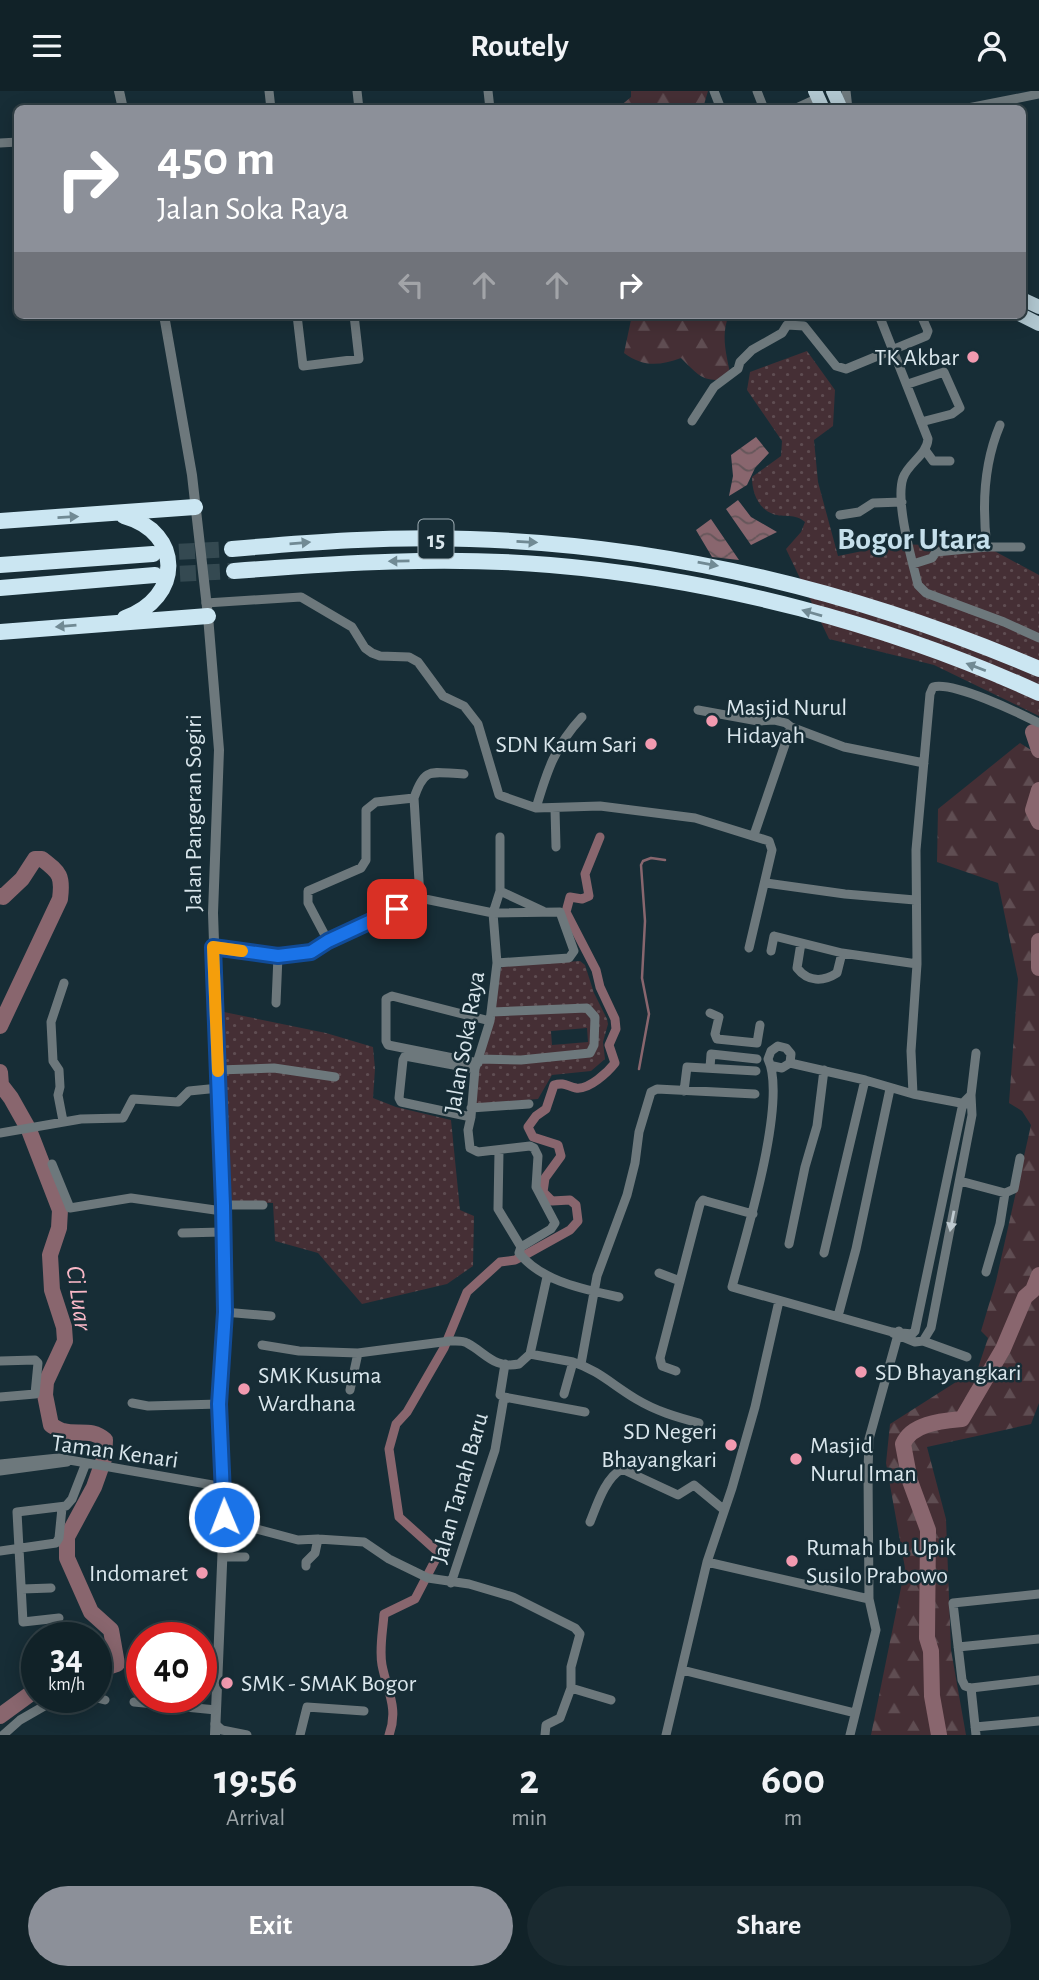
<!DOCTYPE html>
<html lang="en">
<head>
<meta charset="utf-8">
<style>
	body { margin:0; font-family:"Alegreya Sans",sans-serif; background:#1a2a30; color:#f1f3f6; height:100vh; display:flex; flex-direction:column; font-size:26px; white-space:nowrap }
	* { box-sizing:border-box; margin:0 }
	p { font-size:23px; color:#9ca4a8 }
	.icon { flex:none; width:38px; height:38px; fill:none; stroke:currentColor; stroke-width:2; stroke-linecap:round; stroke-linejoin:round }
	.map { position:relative; height:1644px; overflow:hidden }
	.side { display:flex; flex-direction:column; background:#112228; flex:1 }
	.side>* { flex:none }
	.hud { position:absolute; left:14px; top:14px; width:1012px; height:214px; border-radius:10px; box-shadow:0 4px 18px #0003,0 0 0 2px #303f45; background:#8c9099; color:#fff; overflow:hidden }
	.speed { position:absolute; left:21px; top:1531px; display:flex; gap:14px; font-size:35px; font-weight:700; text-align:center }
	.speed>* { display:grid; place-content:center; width:91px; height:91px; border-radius:50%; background:#112228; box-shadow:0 4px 18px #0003,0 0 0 2px #303f45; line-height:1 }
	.speed small { font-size:18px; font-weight:400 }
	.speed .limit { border:10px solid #d22; background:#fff; color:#111 }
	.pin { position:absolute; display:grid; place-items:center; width:60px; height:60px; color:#fff; margin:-30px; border-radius:14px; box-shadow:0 4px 10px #0006 }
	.me { position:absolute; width:77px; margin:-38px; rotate:359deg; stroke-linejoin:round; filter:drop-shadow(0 0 5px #0008) }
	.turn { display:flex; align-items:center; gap:24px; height:147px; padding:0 28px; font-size:32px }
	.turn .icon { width:91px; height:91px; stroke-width:2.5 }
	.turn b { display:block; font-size:49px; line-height:60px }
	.lanes { display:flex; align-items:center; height:66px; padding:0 28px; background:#0003; justify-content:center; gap:35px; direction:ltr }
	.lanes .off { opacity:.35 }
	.eta { display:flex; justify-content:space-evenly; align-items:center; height:119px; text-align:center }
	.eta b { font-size:42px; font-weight:700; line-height:49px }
	.button { display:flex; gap:14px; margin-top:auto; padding:14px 28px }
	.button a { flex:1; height:80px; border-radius:42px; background:#8c9099; color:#fff; font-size:28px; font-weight:700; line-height:80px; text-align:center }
	.button a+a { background:#1a2a30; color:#f1f3f6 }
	header { display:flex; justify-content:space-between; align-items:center; height:91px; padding:0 28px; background:#112228; font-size:32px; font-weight:700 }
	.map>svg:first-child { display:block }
	.grass { fill:url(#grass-dots); fill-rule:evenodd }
	.forest { fill:url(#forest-firs) }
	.water { fill:url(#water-waves) }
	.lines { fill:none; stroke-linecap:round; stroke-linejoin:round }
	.stream { stroke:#89666e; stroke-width:2.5 }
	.canal { stroke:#89666e; stroke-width:9 }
	.river { stroke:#89666e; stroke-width:16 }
	.motorway-tunnel { stroke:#344951; stroke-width:16; stroke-dasharray:16 8; stroke-linecap:butt }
	.minor { stroke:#6d787c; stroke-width:9 }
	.tertiary { stroke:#6d787c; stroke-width:10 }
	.primary { stroke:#b1c7d0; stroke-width:14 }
	.motorway { stroke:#cbe6f2; stroke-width:16 }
	.oneway { fill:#718a94 }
	.oneway2 { fill:#becad0 }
	.route-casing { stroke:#114b97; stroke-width:18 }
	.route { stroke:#1a73e8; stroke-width:12 }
	.slow { stroke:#f59e0b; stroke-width:12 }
	.poi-dot { fill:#f29ab0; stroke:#172d36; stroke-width:2.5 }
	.labels { text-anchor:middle; stroke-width:5; stroke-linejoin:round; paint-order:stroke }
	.shield { fill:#172d36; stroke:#9faeb5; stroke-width:2 }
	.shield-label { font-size:23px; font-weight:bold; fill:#d9e6ec }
	.poi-label { font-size:24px; fill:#d9e6ec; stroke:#172d36; text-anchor:start }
	.street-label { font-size:24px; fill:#d9e6ec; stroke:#172d36 }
	.water-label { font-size:26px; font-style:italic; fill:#f8b7c6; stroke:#172d36 }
	.district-label { font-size:32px; font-weight:bold; fill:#c5dfeb; stroke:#172d36 }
</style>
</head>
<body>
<header><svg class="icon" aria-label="menu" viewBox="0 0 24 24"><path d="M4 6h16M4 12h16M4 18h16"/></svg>Routely<svg class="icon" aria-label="person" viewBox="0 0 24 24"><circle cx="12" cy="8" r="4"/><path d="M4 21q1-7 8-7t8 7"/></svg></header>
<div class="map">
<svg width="1039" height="1644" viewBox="0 0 1039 1644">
	<defs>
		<pattern id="grass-dots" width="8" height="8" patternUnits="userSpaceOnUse" patternTransform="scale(1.75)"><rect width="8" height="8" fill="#452f35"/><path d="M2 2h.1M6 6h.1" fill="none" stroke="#5f4d52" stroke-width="1.8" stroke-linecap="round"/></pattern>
		<pattern id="forest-firs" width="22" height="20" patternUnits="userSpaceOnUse" patternTransform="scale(1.75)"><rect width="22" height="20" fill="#452f35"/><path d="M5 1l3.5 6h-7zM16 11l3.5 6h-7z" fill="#5f4d52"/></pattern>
		<pattern id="water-waves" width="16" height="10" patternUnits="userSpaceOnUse" patternTransform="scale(1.75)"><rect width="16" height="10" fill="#89666e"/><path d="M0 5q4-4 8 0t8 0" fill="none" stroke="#65565a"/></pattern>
	</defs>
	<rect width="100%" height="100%" fill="#172d36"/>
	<path class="grass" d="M807,260L835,299L833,335L814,349L818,391L838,465L897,453L987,456L1039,484V625L934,574L829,548L786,458L801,441L805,431C795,422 784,427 773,423C757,417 752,400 752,386L781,365L782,350L747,299L750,281Z
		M580,870L585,874L594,902L607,928L608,933L603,951L605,968L591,980L552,984L538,1008L475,1013L473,1007L501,877L504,875ZM587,937L588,951L552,954L551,940Z
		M224,921L326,942L373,956L375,978L373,1007L396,1016L451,1029L460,1119L474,1125L473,1175L447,1193L362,1213L318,1162L275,1150L273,1112L221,1111Z"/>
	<path class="forest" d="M631,0H708L703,17H613L619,16L631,6Z
		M632,224H729C720,245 727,265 731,287C704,293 699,285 681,267C659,275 643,276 624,262Z
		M1020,652L1039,664V1312L1031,1333L927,1356L946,1428L951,1559L966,1644H871L905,1477L886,1372L890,1333L978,1277L988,1247L981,1240L996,1190L1031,1034L1022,1020L1009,1012L1018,888L998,792L937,771L938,718Z"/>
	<path class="water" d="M756,346L769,362L755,377L747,394L729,405L733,385L731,364Z
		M738,409L751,426L777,441L751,454L726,418Z
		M711,428L739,469L712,466L696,439Z"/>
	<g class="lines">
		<path class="stream" d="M639,978L649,923L642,887L645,830L641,774L643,770L651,767L665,769"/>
		<path class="canal" d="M389,1644C399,1617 387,1600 382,1574C379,1558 383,1539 384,1523L415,1508L439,1462L399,1426L389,1358L396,1333L407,1321L444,1257L467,1201L500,1171L515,1169L525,1164L570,1139L578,1130L576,1114L570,1109L552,1110L543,1101L545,1087L561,1065L558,1054L533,1046L528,1036L536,1025L546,1018L554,994C564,991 567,995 576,997C589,999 608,981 615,972L609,954L616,938L615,928L600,896L596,879L566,821L570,806L582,808L589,805L585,783L600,746"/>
		<path class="river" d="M1033,641L1039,659
			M1039,699L1033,719L1039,731
			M0,805L3,806L22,788L35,768H42C60,782 63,785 60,808L0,935
			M1039,850V877
			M0,981L1,994L11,1007L29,1039L60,1119L59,1137L50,1164L52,1199L64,1236L65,1250L46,1291L45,1304L51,1334C55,1336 58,1339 63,1340C78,1344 92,1337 105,1349L104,1368L94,1396L67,1446V1467L91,1521L111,1539L117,1573L96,1580
			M0,1625L37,1598
			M939,1644L932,1605L931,1560L927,1547L928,1439L910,1390L903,1353C912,1332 942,1330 962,1328L1003,1258L1025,1206L1033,1199L1039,1184"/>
		<path class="motorway-tunnel" d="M155,462L232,458
			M156,484L234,480"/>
		<path class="minor" d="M269,0L271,18
			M357,0L359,18
			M488,0L490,18
			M714,0L721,18
			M757,0L764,18
			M846,0L848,18
			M111,18L123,16
			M794,18L818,7
			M963,18L1039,3
			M0,52L18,51
			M297,224L303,275L359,268L354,224
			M879,224L928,348C927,364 908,372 903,387C895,411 912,469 918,494L926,502L1004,531L1039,547
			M908,293L944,281L960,317L952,323L921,331
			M692,330L714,296L738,278L740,271L752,259L782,242L787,234L804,235L836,275L846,278L926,245L928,240L921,224
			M925,359L933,370H950
			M840,424L859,421L873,412L902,411
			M987,456C982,416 984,372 1000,334
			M913,473L932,467L936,461L987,456H1021
			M206,512L301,506L352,536L365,557L372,562L380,565L409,566L418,571L443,605L464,615L478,633L499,704L536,717L600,715L695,727L769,750L772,759L749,857
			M698,619L758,630L774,629L786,632L791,636L844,656L924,672
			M536,717C547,680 555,655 582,626
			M555,718L556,756
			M754,744L791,636
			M500,746V800L493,822L497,872L490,930L475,978L471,1026L468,1039L470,1057L478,1061L530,1055L534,1057L538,1065L536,1096L555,1132L551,1138L521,1156L519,1162C542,1191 584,1198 619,1206
			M766,792L845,803L915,809
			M500,800L543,820
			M420,807L414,707C425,674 432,682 464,683
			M328,850L308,812V800L361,777L366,769V719L376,711L414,707
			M801,852L797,877C808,891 823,891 837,882L842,862
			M213,856L278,865L311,861L328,850L420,807L493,822L560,821L574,860L569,867L497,872
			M771,860L774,845L842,862L917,873
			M276,912L278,865
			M710,922L719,926L715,943L717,948L757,952L760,934
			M479,968L521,969L590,962L594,954L595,926L587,917L492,921
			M478,972L388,954L386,950V908L392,905L490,930
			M790,972L791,963L786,957L778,955L771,960L768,968C788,1010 745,1147 732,1196L892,1241L912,1243L915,1240L963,1012L971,1004
			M773,975L782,977L790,972L865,989L913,1003L966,1013
			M710,977L711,963L757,968
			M218,979L274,977L335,986
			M684,1000L687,976L756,980
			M913,1003L911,960L917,873L916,759L930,603L933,596C953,590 1019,622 1039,632
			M471,1017L529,1013
			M471,1026L401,1011L399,1007L403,969L405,965L475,978
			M63,1030L58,1004L60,996L59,979L53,970L51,931L64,892
			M0,1042L81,1028L123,1027L133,1008L178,1011L189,1000L219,997
			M499,1060L498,1118L521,1156
			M52,1073L70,1117L131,1107L222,1120
			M960,1090L1005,1102L1014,1098L1020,1067
			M223,1114H263
			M182,1142L222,1141
			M789,1153L805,1076L817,1035L824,979
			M824,1162L865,989
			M986,1181L1000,1133L1005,1102
			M659,1182L680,1190
			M224,1221L271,1225
			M838,1225L856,1158L890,998
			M893,1242L915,1251L923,1250L931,1237L972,1024L971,1004L976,962
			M923,1250L967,1266
			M262,1254L299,1260L358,1262L450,1250C456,1250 462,1249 467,1252C486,1262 494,1278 519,1273L530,1263L547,1186
			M530,1263L573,1271L564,1303
			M0,1270L35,1269L38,1272L35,1303L0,1306
			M573,1271C598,1279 614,1295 636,1308C656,1320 676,1326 699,1332
			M581,1273L597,1185L627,1104L635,1072L639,1041L651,1001L657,998L755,1003
			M676,1280L662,1275L660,1267L700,1113L703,1109L706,1110L753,1123
			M350,1299L358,1262
			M504,1306L585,1321
			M132,1312L148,1315L219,1313
			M0,1373L58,1367L224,1396
			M0,1380L67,1371
			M224,1426L240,1428L249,1436L298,1449L318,1448L364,1451L389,1468L428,1487L469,1493L513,1506L575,1537L580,1543L571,1576V1597L560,1627L546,1634L545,1644
			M590,1431C597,1414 605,1387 622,1378L678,1404L694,1394L723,1418
			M0,1460L56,1452L59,1447L62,1417
			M223,1466H245
			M707,1471L869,1508
			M306,1475V1471L315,1462L318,1448
			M451,1492L495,1359L504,1306L500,1304L505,1273
			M22,1498L51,1497
			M59,1527L23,1531L17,1421L66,1415L72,1408L86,1372
			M958,1556L1039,1548
			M682,1579L855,1622
			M571,1597L611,1609
			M971,1597L1039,1589
			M93,1606L105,1609
			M134,1611L216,1619
			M215,1633L222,1639L247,1644
			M975,1636L1039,1630
			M3,1644L20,1629L60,1606
			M300,1644L307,1616L364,1620
			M666,1644L707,1471L732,1397L755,1316L779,1210
			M850,1644L876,1539L869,1508L868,1380L869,1348L899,1240
			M976,1644L971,1597L965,1595L962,1589L953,1512L1039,1503"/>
		<path class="tertiary" d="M119,0L123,18
			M164,224L192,384L208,525L219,659L213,822L223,1114L224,1221L219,1313L224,1426L215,1644"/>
		<path class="primary" d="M815,0L823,18
			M833,0L841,18
			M1022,208L1039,216
			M1021,224L1039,233"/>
		<path class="motorway" d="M124,425C184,442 182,507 125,527
			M0,430L195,416
			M232,458C311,451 390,445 470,448C669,454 856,500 1039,578
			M0,474L153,463
			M234,480C339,472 445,465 550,474C716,488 888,533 1039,602
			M0,497L155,484
			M0,541L208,525"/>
	</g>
	<defs><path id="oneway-solid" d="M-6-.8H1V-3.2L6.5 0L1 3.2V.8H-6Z" transform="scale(1.75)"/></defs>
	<g class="oneway">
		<use href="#oneway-solid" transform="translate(68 426) rotate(-3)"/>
		<use href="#oneway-solid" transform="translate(527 451) rotate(3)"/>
		<use href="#oneway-solid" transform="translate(300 452) rotate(-5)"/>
		<use href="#oneway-solid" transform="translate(399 470) rotate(179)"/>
		<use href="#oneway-solid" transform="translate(708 473) rotate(10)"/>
		<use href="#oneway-solid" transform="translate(812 522) rotate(-164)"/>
		<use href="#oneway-solid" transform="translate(66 535) rotate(175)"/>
		<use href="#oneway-solid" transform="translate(976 576) rotate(-159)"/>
	</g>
	<use class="oneway2" href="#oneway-solid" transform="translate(952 1130) rotate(101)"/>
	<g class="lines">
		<defs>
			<path id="route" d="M224,1426L219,1313L225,1221L223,1114L213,856L278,865L311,861L328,850L397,818"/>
		</defs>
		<use href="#route" class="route-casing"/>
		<use href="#route" class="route"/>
		<path class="slow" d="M218,980L213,856L242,860"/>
	</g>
	<g class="poi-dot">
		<circle cx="973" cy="266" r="7"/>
		<circle cx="712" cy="630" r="7"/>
		<circle cx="651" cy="653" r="7"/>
		<circle cx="861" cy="1281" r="7"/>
		<circle cx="244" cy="1298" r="7"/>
		<circle cx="731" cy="1354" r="7"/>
		<circle cx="796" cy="1368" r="7"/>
		<circle cx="792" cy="1470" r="7"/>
		<circle cx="202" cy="1482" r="7"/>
		<circle cx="227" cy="1592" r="7"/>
	</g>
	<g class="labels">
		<rect class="shield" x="418.5" y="428.5" width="35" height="39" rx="5"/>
		<g class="shield-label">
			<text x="436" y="456">15</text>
		</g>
		<g class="poi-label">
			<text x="959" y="274" text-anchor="end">TK Akbar</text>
			<text x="726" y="624">Masjid Nurul<tspan x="726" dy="28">Hidayah</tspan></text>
			<text x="637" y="661" text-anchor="end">SDN Kaum Sari</text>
			<text x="875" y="1289">SD Bhayangkari</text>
			<text x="258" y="1292">SMK Kusuma<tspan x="258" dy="28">Wardhana</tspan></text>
			<text x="717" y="1348" text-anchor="end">SD Negeri<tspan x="717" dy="28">Bhayangkari</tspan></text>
			<text x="810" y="1362">Masjid<tspan x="810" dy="28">Nurul Iman</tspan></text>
			<text x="806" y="1464">Rumah Ibu Upik<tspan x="806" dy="28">Susilo Prabowo</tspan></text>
			<text x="188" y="1490" text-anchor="end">Indomaret</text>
			<text x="241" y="1600">SMK - SMAK Bogor</text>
		</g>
		<g class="street-label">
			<text transform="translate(193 722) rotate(-90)" y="8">Jalan Pangeran Sogiri</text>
			<text transform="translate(464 951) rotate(-80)" y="8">Jalan Soka Raya</text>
			<text transform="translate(115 1360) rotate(8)" y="8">Taman Kenari</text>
			<text transform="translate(459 1397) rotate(-74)" y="8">Jalan Tanah Baru</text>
		</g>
		<g class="water-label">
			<text transform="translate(80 1207) rotate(82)" y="9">Ci Luar</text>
		</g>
		<g class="district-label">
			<text x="914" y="458">Bogor Utara</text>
		</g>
	</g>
</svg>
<div class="speed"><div>34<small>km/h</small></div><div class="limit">40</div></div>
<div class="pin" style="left:397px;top:818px;background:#d93025"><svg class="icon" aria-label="arrive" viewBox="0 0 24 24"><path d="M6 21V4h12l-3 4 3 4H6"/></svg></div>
<svg class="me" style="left:224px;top:1426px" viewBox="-20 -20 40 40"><circle r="17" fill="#1a73e8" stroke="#fff" stroke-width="3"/><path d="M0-11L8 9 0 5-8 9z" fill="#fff"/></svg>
<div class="hud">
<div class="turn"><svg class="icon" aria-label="right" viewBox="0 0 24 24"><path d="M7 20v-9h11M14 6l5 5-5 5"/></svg><div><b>450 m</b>Jalan Soka Raya</div></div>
<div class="lanes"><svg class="icon off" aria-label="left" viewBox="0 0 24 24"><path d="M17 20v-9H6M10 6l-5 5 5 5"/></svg><svg class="icon off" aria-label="ahead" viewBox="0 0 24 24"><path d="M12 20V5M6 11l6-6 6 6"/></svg><svg class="icon off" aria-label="ahead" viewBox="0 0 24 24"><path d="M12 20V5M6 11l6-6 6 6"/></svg><svg class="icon" aria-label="right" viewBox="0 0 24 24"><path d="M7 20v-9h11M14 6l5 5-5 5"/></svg></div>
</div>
</div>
<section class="side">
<div class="eta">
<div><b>19:56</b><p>Arrival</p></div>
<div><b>2</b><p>min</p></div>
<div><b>600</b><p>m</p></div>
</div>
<div class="button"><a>Exit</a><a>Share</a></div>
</section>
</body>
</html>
